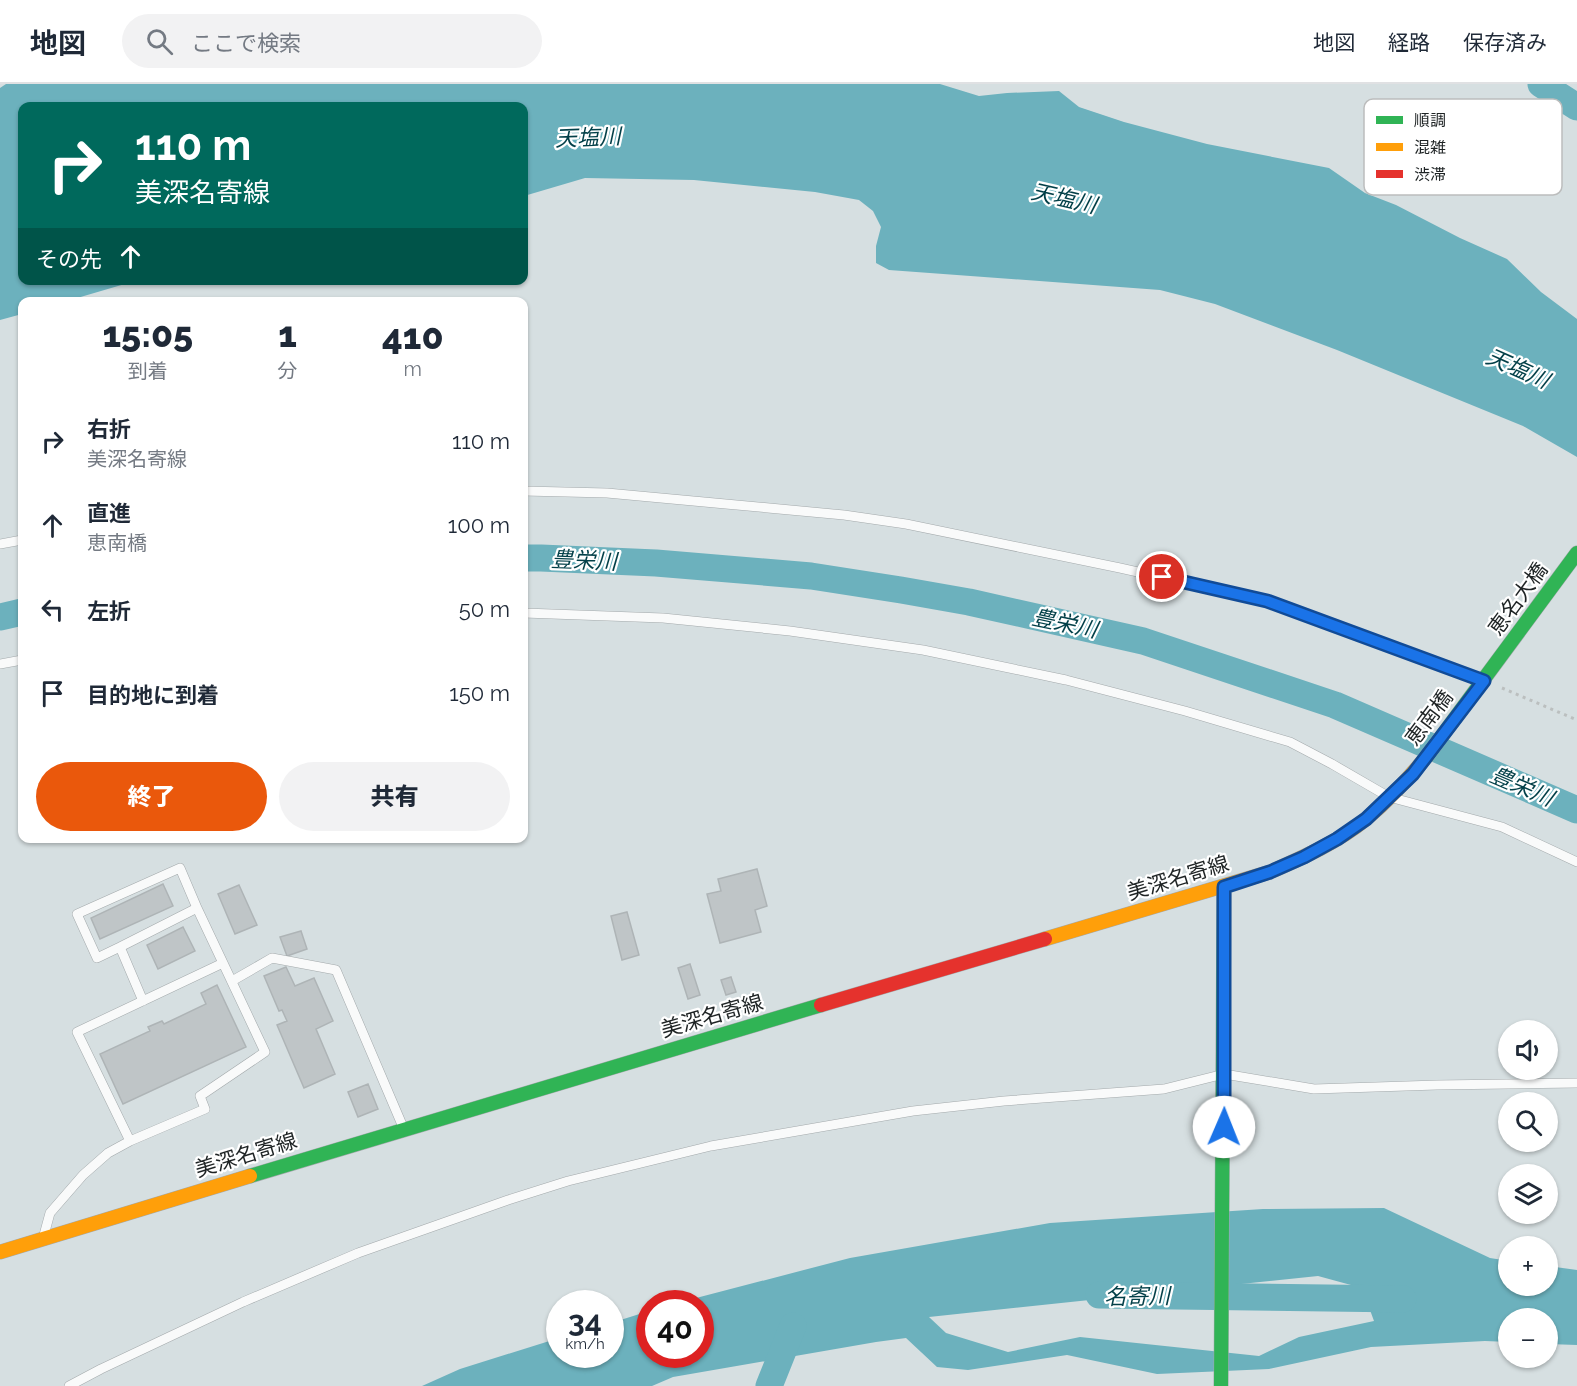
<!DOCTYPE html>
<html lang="ja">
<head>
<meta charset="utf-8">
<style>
	body { margin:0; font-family:Raleway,"Noto Sans JP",sans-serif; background:#f2f2f3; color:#1f2937; height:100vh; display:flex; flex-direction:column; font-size:22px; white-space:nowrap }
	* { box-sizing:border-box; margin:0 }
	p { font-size:20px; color:#747a83 }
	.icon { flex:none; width:33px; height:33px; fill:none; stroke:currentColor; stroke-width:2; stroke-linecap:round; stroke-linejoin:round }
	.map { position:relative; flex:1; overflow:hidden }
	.side { position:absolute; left:18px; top:213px; width:510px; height:546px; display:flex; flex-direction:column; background:#fff; border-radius:12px; box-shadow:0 2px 4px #0004 }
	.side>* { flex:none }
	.hud { position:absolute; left:18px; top:18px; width:510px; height:183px; border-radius:12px; box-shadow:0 2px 4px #0004; background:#00695c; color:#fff; overflow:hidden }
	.controls { position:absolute; left:1498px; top:936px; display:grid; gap:12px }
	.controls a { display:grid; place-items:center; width:60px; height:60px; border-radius:50%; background:#fff; box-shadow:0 2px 4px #0004; font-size:30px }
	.speed { position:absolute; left:546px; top:1206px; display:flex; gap:12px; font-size:30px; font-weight:700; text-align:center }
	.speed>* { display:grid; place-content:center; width:78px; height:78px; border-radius:50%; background:#fff; box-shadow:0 2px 4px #0004; line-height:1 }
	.speed small { font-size:15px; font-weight:400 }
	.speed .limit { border:9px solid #d22; background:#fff; color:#111 }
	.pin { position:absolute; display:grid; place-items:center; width:51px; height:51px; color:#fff; margin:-26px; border:3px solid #fff; border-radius:50%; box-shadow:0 2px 6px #0007 }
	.me { position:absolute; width:66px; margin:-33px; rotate:1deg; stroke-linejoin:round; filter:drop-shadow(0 0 4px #0008) }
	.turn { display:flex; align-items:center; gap:21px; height:126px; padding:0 18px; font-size:27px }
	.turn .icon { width:78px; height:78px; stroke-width:2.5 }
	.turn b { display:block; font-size:42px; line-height:51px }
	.then { display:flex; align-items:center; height:57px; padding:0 18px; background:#0003; gap:12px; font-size:22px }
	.eta { display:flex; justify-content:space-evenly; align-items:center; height:102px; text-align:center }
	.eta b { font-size:36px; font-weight:800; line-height:42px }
	.action { display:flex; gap:12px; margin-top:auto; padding:12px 18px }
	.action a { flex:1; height:69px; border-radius:36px; background:#ea580c; color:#fff; font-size:24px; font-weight:800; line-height:69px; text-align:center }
	.action a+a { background:#f2f2f3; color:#1f2937 }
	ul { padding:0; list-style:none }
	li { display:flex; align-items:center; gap:18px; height:84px; padding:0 18px }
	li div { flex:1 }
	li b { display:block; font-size:22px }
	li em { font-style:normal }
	header { display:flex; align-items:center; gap:36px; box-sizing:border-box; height:84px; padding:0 30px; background:#fff; border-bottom:2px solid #e0e1e3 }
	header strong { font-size:28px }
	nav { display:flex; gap:33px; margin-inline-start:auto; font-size:21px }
	.search { width:420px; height:54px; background:#f2f2f3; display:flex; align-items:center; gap:15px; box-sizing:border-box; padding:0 21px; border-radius:33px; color:#747a83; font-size:22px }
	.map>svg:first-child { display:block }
	.water { fill:#6cb1bd; fill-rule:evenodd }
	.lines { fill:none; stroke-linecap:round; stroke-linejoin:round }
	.river { stroke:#6cb1bd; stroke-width:27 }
	.building { fill:#bfc5c7; stroke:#aeb4b6; stroke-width:1.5 }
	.lane-casing { stroke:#a3a9ab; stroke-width:10 }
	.fast-casing { stroke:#a3a9ab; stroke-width:15 }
	.slow-casing { stroke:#a3a9ab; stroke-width:15 }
	.jam-casing { stroke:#a3a9ab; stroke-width:15 }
	.path { stroke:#bbbfbf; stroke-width:3; stroke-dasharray:3 4.5; stroke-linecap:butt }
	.lane { stroke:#f9fafa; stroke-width:9 }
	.fast { stroke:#30b455; stroke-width:14 }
	.slow { stroke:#ff9f0a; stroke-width:14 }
	.jam { stroke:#e5322d; stroke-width:14 }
	.route-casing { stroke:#114b97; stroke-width:15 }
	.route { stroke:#1a73e8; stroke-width:10 }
	.labels { text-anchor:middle; stroke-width:4.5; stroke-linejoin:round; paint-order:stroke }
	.street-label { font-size:21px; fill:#1e2324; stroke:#fff }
	.water-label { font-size:22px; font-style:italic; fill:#023f48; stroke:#fff }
	.key { fill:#fff; stroke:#bcbdbd; stroke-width:1.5 }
	.key-label { font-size:16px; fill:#1e2324 }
</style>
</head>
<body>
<header>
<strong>地図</strong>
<div class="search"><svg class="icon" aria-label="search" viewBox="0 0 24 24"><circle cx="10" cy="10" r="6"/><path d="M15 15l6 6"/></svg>ここで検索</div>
<nav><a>地図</a><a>経路</a><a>保存済み</a></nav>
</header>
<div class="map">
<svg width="1577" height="1302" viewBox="0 0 1577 1302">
	<rect width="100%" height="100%" fill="#d6dfe1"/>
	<path class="water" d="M6,0H940L979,12L1007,9L1059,7L1079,23L1124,38L1207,60L1329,84L1365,109L1396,121L1460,154L1507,175L1541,208L1577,235V373L1523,342L1337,266L1215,220L1160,206L889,186L876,179V162L881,143L873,127L859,116L815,108L694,96L585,94L524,112V22H22V196L135,197L67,217L22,218V230L0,236V4Z
		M1384,1124L1490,1174L1509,1177V1202H1548V1182L1577,1186V1261L1548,1260V1234H1509V1258L1485,1257L1371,1263L1269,1285L1157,1290L1067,1271L968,1286L937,1283L906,1254L876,1258L673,1293L652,1302H422L460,1285L559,1254L560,1270H610L611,1239L649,1227L650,1270H700V1220L677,1219L850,1174L1050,1139L1263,1125ZM1318,1192L1362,1204L1374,1237L1299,1253L1259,1272L1080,1253L1008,1268L946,1249L929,1233Z"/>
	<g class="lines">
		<path class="river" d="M1541,0L1577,23
			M524,474H541L656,479L811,492L901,506L969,518L1143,557L1335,621L1577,726
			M0,533L22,528
			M1099,1211L1403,1215
			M769,1302L793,1242"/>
	</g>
	<path class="building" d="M757,785L767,822L755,826L761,848L720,859L707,810L721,807L718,795Z
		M163,800L173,822L100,855L91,834Z
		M239,801L257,841L235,850L218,810Z
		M627,828L639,871L622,876L611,832Z
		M183,843L195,867L158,885L147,861Z
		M301,847L307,865L287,872L280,853Z
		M690,880L700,911L688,915L678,884Z
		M286,883L295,902L314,894L333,937L316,945L335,990L304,1004L277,941L287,937L282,926L279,927L264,892Z
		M731,893L736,908L726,911L721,896Z
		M217,901L246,963L123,1020L100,970L150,947L148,943L162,937L164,940L206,920L201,909Z
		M368,1000L378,1025L358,1033L348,1008Z"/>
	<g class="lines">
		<defs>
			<path id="lane" d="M524,407L607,409L844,431L906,440L1120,484L1267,517L1481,595
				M0,460L22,456
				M524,529L663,534L790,547L923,566L1066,596L1185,627L1290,658L1332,680L1389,713L1502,743L1577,778
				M0,580L22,576
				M120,863L97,874L77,830L180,784L197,824
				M232,897L272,874L336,886L403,1043
				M143,917L120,863L197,824L223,879
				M44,1151L50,1129L83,1091L108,1069L130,1057L205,1025L200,1012L265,968L223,879L77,948L130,1057
				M69,1302L101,1285L243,1218L358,1169L508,1116L568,1097L711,1062L913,1027L1004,1017L1164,1005L1224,990L1314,1005L1437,1001L1577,999"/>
			<path id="fast" d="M1427,672L1577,469
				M250,1092L821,921
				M1221,1302L1224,803"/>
			<path id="slow" d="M1045,855L1270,788C1304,773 1338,758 1366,735C1389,716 1409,694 1427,672
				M0,1168L250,1092"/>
			<path id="jam" d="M821,921L1045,855"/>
		</defs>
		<use href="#lane" class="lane-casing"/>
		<use href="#fast" class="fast-casing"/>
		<use href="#slow" class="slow-casing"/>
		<use href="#jam" class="jam-casing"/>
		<path class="path" d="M1502,604L1577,636"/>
		<use href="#lane" class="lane"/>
		<use href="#fast" class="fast"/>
		<use href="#slow" class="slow"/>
		<use href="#jam" class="jam"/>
	</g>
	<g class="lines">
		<defs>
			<path id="route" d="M1162,493L1267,517L1484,597L1413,690L1366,735L1337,755L1304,773L1270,788L1224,803V1043"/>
		</defs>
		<use href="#route" class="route-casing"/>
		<use href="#route" class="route"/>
	</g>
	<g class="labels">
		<g class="street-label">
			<text transform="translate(1518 515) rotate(-54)" y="7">恵名大橋</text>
			<text transform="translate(1429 634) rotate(-53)" y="7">恵南橋</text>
			<text transform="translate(1178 794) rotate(-17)" y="7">美深名寄線</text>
			<text transform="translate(712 932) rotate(-16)" y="7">美深名寄線</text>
			<text transform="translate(246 1071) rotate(-17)" y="7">美深名寄線</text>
		</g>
		<g class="water-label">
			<text transform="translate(588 53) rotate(-2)" y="8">天塩川</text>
			<text transform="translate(1064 114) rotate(13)" y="8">天塩川</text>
			<text transform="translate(1518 284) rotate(24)" y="8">天塩川</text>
			<text transform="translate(584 476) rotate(2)" y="8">豊栄川</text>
			<text transform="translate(1065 539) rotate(12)" y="8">豊栄川</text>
			<text transform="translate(1522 702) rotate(23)" y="8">豊栄川</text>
			<text transform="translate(1137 1212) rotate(-1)" y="8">名寄川</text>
		</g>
	</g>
	<rect x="1364" y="15" width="198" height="96" rx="9" class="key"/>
	<rect x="1376" y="32" width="27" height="8" fill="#30b455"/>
	<rect x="1376" y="59" width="27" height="8" fill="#ff9f0a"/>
	<rect x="1376" y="86" width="27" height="8" fill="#e5322d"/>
	<g class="key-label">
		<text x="1414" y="42">順調</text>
		<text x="1414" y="69">混雑</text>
		<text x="1414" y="96">渋滞</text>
	</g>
</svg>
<div class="controls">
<a><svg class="icon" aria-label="sound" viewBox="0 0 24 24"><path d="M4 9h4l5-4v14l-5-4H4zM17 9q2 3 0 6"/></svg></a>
<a><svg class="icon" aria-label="search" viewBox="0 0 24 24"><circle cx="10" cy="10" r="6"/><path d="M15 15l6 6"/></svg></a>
<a><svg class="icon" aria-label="layers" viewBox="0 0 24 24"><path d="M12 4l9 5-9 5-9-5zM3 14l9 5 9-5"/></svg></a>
<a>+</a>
<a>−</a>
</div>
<div class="speed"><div>34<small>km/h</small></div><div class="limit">40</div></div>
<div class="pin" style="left:1162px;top:493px;background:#d93025"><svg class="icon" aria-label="arrive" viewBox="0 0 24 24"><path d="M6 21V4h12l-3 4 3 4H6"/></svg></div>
<svg class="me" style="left:1224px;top:1043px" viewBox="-20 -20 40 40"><circle r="19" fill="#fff"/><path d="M0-13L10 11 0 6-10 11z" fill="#1a73e8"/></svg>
<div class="hud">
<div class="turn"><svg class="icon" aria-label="right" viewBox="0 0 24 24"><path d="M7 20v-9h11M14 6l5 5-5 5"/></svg><div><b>110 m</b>美深名寄線</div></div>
<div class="then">その先<svg class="icon" aria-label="ahead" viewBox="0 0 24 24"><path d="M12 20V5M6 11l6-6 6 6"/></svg></div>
</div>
<section class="side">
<div class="eta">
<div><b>15:05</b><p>到着</p></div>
<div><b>1</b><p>分</p></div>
<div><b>410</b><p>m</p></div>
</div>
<ul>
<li><svg class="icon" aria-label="right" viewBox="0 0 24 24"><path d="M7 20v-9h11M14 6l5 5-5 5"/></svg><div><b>右折</b><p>美深名寄線</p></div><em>110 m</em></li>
<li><svg class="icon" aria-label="ahead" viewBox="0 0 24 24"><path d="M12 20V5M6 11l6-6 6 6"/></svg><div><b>直進</b><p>恵南橋</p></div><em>100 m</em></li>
<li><svg class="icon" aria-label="left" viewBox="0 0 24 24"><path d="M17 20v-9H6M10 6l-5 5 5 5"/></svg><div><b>左折</b></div><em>50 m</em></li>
<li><svg class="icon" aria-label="arrive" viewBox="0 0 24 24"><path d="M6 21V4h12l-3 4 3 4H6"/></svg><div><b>目的地に到着</b></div><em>150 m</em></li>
</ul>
<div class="action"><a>終了</a><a>共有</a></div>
</section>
</div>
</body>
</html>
